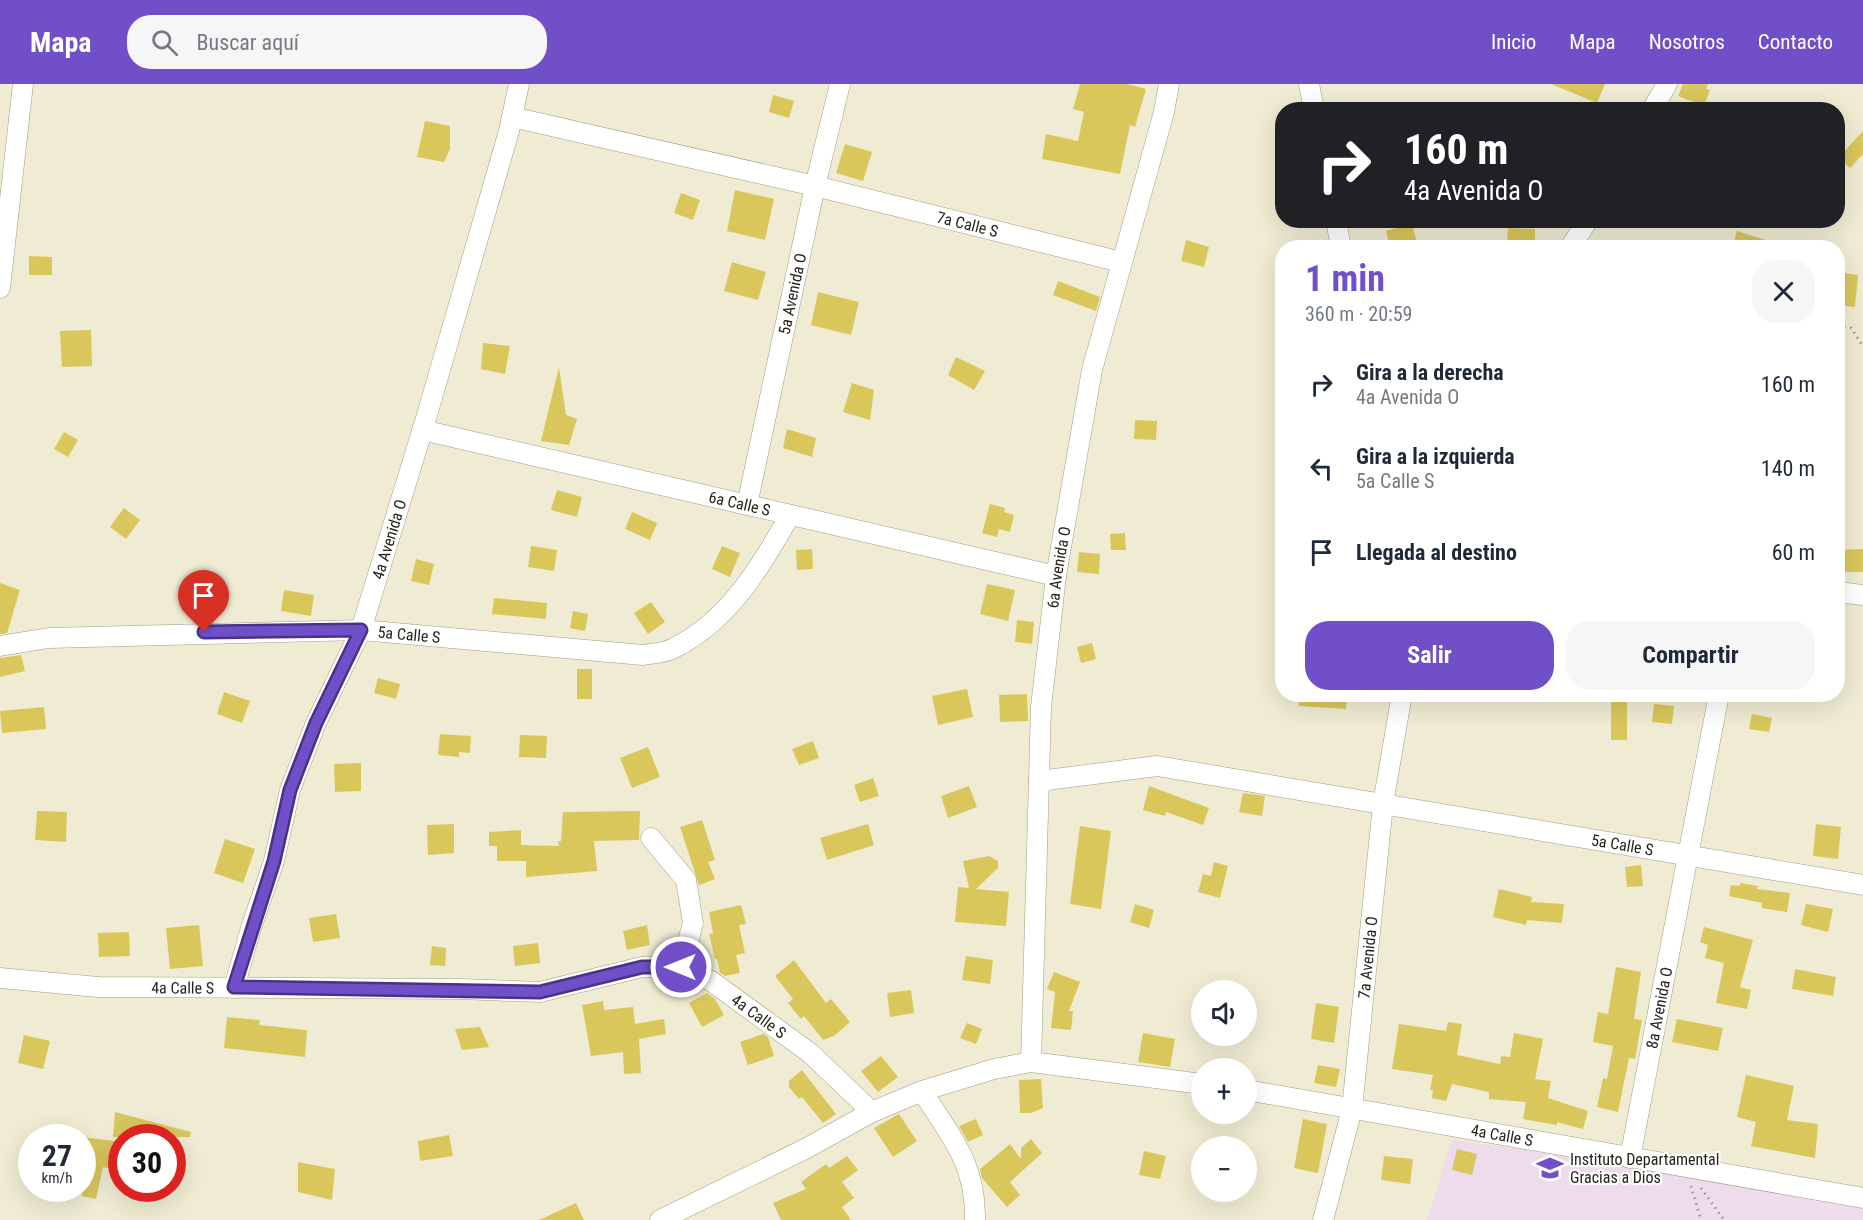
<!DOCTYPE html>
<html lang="es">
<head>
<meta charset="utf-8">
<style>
	body { margin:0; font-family:"Roboto Condensed",sans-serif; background:#f6f6f7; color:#1f2937; height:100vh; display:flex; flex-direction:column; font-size:22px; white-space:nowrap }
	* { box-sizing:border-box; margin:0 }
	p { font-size:20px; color:#747a83 }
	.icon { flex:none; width:33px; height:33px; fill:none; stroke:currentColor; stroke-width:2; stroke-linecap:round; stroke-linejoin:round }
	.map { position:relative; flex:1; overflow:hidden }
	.sheet { position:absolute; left:1275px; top:156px; width:570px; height:462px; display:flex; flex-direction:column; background:#fff; border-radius:24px; box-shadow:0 6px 24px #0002 }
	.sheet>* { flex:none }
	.guide { position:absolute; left:1275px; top:18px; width:570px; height:126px; border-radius:24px; box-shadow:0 6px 24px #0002; background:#202124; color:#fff; overflow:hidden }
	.controls { position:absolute; left:1191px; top:896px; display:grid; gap:12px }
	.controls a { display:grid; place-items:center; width:66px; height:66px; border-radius:50%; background:#fff; box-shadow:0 6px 24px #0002; font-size:30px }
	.speed { position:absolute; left:18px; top:1040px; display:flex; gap:12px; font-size:30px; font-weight:700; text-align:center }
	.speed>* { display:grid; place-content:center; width:78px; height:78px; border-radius:50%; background:#fff; box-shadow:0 6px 24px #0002; line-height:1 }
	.speed small { font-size:15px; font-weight:400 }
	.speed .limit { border:9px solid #d22; background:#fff; color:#111 }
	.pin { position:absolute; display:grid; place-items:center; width:51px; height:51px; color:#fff; margin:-62px -26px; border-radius:50% 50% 50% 0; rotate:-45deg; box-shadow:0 0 6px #0007 }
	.pin .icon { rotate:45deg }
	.me { position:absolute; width:66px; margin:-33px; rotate:270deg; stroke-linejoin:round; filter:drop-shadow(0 0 4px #0008) }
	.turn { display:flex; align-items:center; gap:21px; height:126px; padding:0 30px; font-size:27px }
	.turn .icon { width:78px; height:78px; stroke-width:2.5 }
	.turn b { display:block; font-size:42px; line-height:51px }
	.round { display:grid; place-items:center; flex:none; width:63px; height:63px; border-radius:24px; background:#f6f6f7 }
	.summary { display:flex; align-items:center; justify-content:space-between; height:102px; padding:0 30px }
	h1 { font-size:36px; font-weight:700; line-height:45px; color:#704fc9 }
	.cta { display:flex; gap:12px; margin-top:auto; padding:12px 30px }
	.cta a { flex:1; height:69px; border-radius:24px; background:#704fc9; color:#fff; font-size:24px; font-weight:700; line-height:69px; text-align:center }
	.cta a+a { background:#f6f6f7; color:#1f2937 }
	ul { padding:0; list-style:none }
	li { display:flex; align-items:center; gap:18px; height:84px; padding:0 30px }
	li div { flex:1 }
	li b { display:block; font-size:22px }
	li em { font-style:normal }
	header { display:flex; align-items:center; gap:36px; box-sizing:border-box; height:84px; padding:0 30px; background:#704fc9; color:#fff }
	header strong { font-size:28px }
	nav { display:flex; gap:33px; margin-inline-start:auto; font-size:21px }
	.search { width:420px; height:54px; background:#f6f6f7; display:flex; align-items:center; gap:15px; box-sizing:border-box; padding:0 21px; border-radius:24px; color:#747a83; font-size:22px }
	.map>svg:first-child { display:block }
	.education { fill:#eedbeb }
	.building { fill:#d9c75c }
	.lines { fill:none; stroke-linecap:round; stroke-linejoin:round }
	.minor-casing { stroke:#a09c84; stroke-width:21 }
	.path { stroke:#9e9b89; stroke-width:3; stroke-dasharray:1.5 4.5; stroke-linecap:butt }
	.minor { stroke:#fff; stroke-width:20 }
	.route-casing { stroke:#493383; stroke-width:15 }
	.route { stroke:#704fc9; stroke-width:10 }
	.labels { text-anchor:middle; stroke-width:4.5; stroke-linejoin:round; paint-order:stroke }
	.street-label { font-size:16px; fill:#25231a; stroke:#fff }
	.poi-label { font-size:16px; fill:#25231a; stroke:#fff; text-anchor:start }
</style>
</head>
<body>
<header>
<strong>Mapa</strong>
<div class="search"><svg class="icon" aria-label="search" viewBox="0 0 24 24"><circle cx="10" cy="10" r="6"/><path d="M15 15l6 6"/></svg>Buscar aquí</div>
<nav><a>Inicio</a><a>Mapa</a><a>Nosotros</a><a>Contacto</a></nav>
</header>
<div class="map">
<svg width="1863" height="1136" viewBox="0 0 1863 1136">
	<rect width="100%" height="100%" fill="#f0ecd3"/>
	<path class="education" d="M1452,1056L1863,1112V1136H1427Z"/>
	<path class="building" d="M1080,0H1127L1146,5L1135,43L1130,41L1120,90L1042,75L1046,50L1078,57L1084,28L1073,25Z
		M1551,0H1605L1597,19Z
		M1683,0H1708L1706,5L1710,6L1704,22L1678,12Z
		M773,11L794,17L789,34L769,28Z
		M425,37L450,42V65L444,78L417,73Z
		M1863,47V70L1850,84L1839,73Z
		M845,60L872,68L863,97L836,89Z
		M735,106L774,115L765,156L727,147Z
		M681,109L700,116L693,136L674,129Z
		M1412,140L1417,159L1390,164L1386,147Z
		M1508,144L1535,145V164L1507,163Z
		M1737,147L1778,160L1777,164H1732Z
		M1186,156L1209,163L1204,183L1181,177Z
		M29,172L52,173V191H29Z
		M732,178L766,188L758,216L724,207Z
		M1838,188L1858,191L1855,223L1838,221Z
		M1058,197L1100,213L1096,227L1053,211Z
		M818,208L859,218L851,251L811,241Z
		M91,246L92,282L62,283L60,247Z
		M483,259L510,262L505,290L481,285Z
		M956,273L985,287L974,306L948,291Z
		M559,283L566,331L577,335L569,361L541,357Z
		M852,299L874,306L870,336L843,328Z
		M1135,336L1157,337L1156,356L1134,355Z
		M787,345L816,354L812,373L783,364Z
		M64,348L78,356L68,373L54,365Z
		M557,406L582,413L577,433L551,426Z
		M990,420L1005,424L1004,428L1014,431L1010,448L999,445L997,453L982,449Z
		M124,424L140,436L126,455L110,443Z
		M632,428L657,439L650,456L625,445Z
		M1125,449L1126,466H1111L1110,450Z
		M531,462L557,466L554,487L528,483Z
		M722,462L740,469L730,493L712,485Z
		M812,465L813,485L797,486L796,466Z
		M1863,465V488H1838V466Z
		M1079,468L1100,470L1099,490L1077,488Z
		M416,475L434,480L429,501L411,497Z
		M0,499L20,506L7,549L0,550Z
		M987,500L1015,506L1008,537L980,530Z
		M284,506L314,511L311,532L281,527Z
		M494,514L547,519L546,535L492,530Z
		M651,518L665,538L648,550L634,529Z
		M573,527L588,530L585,547L570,544Z
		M1017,536L1034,538L1032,560L1015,558Z
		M1092,559L1096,575L1081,579L1077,563Z
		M21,571L25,587L0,593V574Z
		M577,585H592V615H577Z
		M378,594L400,600L396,615L374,609Z
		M967,605L973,633L938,641L932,612Z
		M224,608L250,617L242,639L217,630Z
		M1027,610L1028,637L1000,638L999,611Z
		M1300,610H1347L1346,625L1299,622Z
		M1611,610H1627V656H1611Z
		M1654,620L1674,622L1672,640L1652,638Z
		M44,623L46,645L2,649L0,627Z
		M1752,630L1772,634L1769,648L1749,645Z
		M440,650L471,652L470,669L459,668V673L438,671Z
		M520,651L547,652L546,674L519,673Z
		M813,657L819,674L799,681L792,665Z
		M648,663L660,693L632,704L620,674Z
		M361,679V707L335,708L334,680Z
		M873,694L879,712L860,718L854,701Z
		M969,702L977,723L948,734L941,712Z
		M1149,702L1209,724L1203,741L1166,728L1165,732L1143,726Z
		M1243,709L1265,712L1262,732L1239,728Z
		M37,727L67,728L66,758L35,756Z
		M640,727L639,756L594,757L597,787L526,793V777H497V762H489V748L521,746V761L559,762L558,757H561L563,728Z
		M702,736L715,776L708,778L715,795L699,801L680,743Z
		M454,740V769L428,771L427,741Z
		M868,740L874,761L827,776L820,754Z
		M1816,740L1841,743L1838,775L1813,772Z
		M1080,742L1111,747L1101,825L1070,820Z
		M225,755L255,765L243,799L214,789Z
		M989,772L998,777V784L976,805L1009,808L1006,842L955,838L958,803L969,804L963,777Z
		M1214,778L1228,782L1220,814L1198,808L1203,790L1211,792Z
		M1641,781L1643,802L1627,803L1625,783Z
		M1740,799L1758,802L1757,805L1790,809L1787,828L1762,824V819L1729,812L1731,801L1740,802Z
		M1499,805L1532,813L1531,818L1564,820L1562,839L1527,836L1526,841L1493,833Z
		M1135,820L1154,826L1149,844L1130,838Z
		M1806,820L1833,825L1828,848L1801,841Z
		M741,821L746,840L739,841L745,869L736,871L740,889L725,892L720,889L717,875H715L709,850L713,849L709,828Z
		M336,830L340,854L313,858L309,834Z
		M199,841L203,882L170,885L166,844Z
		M647,841L650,861L627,866L623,847Z
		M1704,843L1753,856L1740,903L1751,906L1747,925L1716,919L1724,879L1705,874L1708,861L1700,858Z
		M129,848L130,872L99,873L98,849Z
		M538,859L540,879L515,882L513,862Z
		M432,862L446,864L445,882L430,881Z
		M966,872L993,876L990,900L962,896Z
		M794,876L826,919L831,915L850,938L834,952L823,956L804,932L801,935L788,919L793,915L775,892Z
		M1616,883L1641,888L1634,935L1642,936L1635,975L1629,974L1618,1028L1597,1023L1603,994L1607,995L1613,962L1593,958L1598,928L1608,930Z
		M1795,885L1836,893L1833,912L1792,905Z
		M1054,888L1080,898L1069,927H1073L1071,946L1051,944L1055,908L1047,905Z
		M911,906L914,929L890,933L887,909Z
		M707,909L715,915L724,931L702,943L689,919Z
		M603,917L604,926L633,923L635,940L664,935L666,950L639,955L641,989L624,990L623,968L591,972L582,921Z
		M1316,919L1339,923L1334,959L1311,955Z
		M227,933L260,936L259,941L307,946L305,973L224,964Z
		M1677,935L1723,944L1718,967L1672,958Z
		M1448,938L1462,940L1457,971L1500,980L1501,972L1510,973L1514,949L1543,955L1535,995L1551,997L1548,1014L1588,1027L1583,1045L1557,1038V1041L1523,1035L1526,1018L1489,1015V1008L1452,1000L1446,1017L1432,1014L1433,1006H1430L1433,991L1392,985L1399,940L1446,947Z
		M967,939L982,945L976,960L960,954Z
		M480,943L489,963L462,966L455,945Z
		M1143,949L1175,955L1170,983L1138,978Z
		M763,950L768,953L774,972L748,981L740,958Z
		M24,951L50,957L43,985L18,979Z
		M881,972L898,993L878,1008L861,987Z
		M1318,981L1340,985L1336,1003L1314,999Z
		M802,986L836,1030L823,1039L802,1013L799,1015L789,1003V997Z
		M1746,991L1794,1002L1787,1036L1818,1040L1815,1074L1751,1062L1756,1038L1737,1033Z
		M1041,995L1043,1024L1031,1029H1020L1019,996Z
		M115,1028L191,1048L190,1053H113Z
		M899,1030L917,1057L893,1073L874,1044Z
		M976,1035L983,1051L968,1058L959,1042Z
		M1303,1035L1327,1040L1318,1089L1294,1084Z
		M449,1051L453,1072L420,1077L418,1057Z
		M82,1053L122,1058V1087L103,1083L96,1115L82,1112Z
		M1031,1055L1042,1069L1010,1098L1020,1111L1007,1123L982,1094L980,1085L1010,1060L1021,1075V1064Z
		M1457,1065L1477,1070L1472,1091L1452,1086Z
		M1144,1067L1166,1072L1160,1095L1139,1091Z
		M847,1072L858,1086L842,1098L854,1114L842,1123L851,1136H781L773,1119L806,1105L801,1098L826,1080L829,1084Z
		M1384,1072L1413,1075L1410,1100L1381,1096Z
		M298,1078L335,1085L332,1116L298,1108Z
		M576,1119L584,1136H539Z"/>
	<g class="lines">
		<defs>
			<g id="minor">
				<path d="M1309,0L1314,26"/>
				<path d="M1652,26L1667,0"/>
				<path id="s1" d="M512,33L815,102L1121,178"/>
				<path d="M1336,136L1341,164"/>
				<path d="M1570,164L1588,136"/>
				<path d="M0,204L23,0"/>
				<path id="s2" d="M422,346L1056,492"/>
				<path id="s3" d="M747,421L815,102L840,0"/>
				<path d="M1838,508L1863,511"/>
				<path id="s4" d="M0,562L49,554L361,546L643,571C653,569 666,569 674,564C730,536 760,483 790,431"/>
				<path id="s5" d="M1039,697L1157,682L1863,801"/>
				<path d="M651,754L686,796L693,839L681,883"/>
				<path id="s6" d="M0,894L98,903L460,905L540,908L642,883H681L711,897L810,969L872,1028"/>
				<path id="s7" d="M234,904L251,844L274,777L290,706L316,639L361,546L427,331L509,47L519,0"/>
				<path id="s8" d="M1031,978L1041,623L1056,492L1092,286L1164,28L1169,0"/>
				<path id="s9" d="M1246,1006L1863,1114"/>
				<path d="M922,1007C951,1053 976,1079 975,1136"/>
				<path id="s10" d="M1630,1074L1719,610"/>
				<path d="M660,1136L805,1065L872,1028L922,1007L994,985L1031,978L1202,1000"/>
				<path id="s11" d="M1323,1136L1352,1025L1383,720L1402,610"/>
			</g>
		</defs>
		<use href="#minor" class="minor-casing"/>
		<path class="path" d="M1838,243L1851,244L1863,262
			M1691,1102L1701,1136
			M1701,1104L1724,1136"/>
		<use href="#minor" class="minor"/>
	</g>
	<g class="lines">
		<defs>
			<path id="route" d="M204,548L361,546L316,639L290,706L274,777L234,903L540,908L642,883H681"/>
		</defs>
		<use href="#route" class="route-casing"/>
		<use href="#route" class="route"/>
	</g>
	<defs>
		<symbol id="school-bare" viewBox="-9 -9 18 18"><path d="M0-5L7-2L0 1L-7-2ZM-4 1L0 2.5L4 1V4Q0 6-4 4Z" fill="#704fc9" stroke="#fff" stroke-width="2.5" paint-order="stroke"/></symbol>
	</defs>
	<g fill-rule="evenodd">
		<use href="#school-bare" x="1531" y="1065" width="38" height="38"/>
	</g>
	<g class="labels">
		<g class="street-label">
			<text dy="6" stroke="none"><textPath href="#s1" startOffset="468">7a Calle S</textPath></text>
			<text dy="6" stroke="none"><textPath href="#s3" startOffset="216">5a Avenida O</textPath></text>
			<text dy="6" stroke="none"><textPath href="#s2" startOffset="326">6a Calle S</textPath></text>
			<text dy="6" stroke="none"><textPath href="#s7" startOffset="476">4a Avenida O</textPath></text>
			<text dy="6" stroke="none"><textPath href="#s8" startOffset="496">6a Avenida O</textPath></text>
			<text dy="6" stroke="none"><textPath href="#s4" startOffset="410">5a Calle S</textPath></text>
			<text dy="6" stroke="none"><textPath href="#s5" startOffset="591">5a Calle S</textPath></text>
			<text dy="6" stroke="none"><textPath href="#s11" startOffset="267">7a Avenida O</textPath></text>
			<text dy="6" stroke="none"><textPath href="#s6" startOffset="183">4a Calle S</textPath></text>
			<text dy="6" stroke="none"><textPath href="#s10" startOffset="153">8a Avenida O</textPath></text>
			<text dy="6" stroke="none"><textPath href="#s6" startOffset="777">4a Calle S</textPath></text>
			<text dy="6" stroke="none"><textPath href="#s9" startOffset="260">4a Calle S</textPath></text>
		</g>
		<g class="poi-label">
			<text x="1570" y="1081">Instituto Departamental<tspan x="1570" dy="18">Gracias a Dios</tspan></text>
		</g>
	</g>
</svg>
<div class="controls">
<a><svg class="icon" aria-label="sound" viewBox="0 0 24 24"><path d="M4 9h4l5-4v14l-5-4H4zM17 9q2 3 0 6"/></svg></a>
<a>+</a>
<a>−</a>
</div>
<div class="speed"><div>27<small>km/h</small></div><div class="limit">30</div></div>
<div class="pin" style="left:204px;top:548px;background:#d93025"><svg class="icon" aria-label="arrive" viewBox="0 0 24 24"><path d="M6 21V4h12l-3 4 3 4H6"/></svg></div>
<svg class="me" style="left:681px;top:883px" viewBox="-20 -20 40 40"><circle r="17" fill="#704fc9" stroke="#fff" stroke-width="3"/><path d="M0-11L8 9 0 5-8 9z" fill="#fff"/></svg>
<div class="guide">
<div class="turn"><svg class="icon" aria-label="right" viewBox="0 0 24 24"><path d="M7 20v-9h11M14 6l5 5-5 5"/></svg><div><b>160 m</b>4a Avenida O</div></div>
</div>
<section class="sheet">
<div class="summary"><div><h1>1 min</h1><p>360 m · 20:59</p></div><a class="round"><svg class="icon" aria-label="close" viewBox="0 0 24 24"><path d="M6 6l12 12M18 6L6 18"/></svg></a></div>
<ul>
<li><svg class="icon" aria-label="right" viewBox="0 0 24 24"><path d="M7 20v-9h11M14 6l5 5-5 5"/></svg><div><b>Gira a la derecha</b><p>4a Avenida O</p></div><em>160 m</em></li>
<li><svg class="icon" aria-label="left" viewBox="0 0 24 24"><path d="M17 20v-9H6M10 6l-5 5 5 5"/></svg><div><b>Gira a la izquierda</b><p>5a Calle S</p></div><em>140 m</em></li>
<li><svg class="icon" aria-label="arrive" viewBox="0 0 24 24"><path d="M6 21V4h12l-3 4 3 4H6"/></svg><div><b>Llegada al destino</b></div><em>60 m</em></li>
</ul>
<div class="cta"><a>Salir</a><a>Compartir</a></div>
</section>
</div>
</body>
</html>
